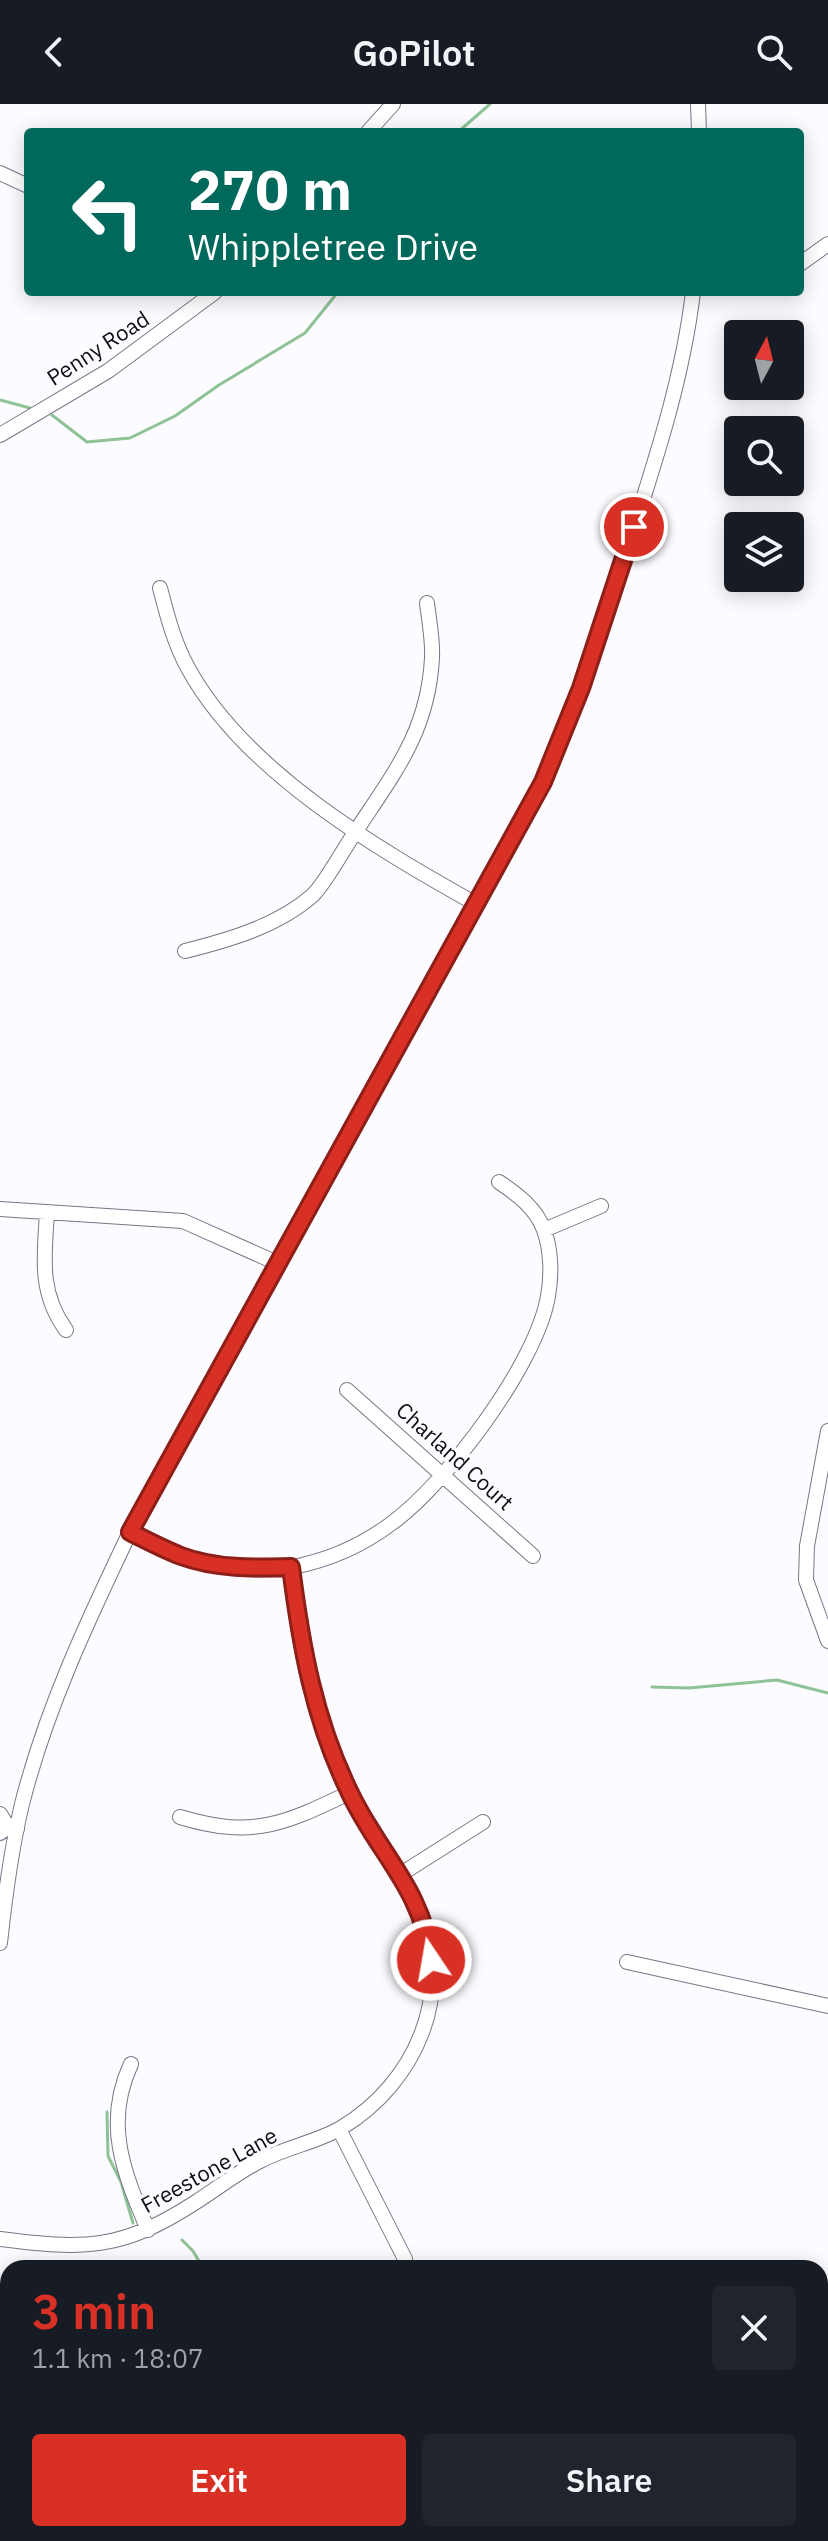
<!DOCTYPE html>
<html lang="en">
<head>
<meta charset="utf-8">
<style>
	body { margin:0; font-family:"IBM Plex Sans",sans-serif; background:#20242c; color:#f1f3f6; height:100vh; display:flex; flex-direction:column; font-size:30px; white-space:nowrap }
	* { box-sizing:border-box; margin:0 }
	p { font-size:26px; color:#9ea1a6 }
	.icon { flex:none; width:44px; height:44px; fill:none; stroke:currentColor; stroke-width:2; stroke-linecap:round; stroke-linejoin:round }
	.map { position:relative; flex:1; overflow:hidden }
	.sheet { position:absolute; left:0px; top:2156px; width:828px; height:282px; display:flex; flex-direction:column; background:#171b24; border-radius:24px 24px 0 0; box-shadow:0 4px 20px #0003 }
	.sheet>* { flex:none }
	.hud { position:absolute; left:24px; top:24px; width:780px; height:168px; border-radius:8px; box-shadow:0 4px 20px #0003; background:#00695c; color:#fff; overflow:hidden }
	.needle { width:52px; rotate:7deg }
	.buttons { position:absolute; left:724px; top:216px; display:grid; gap:16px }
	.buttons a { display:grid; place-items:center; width:80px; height:80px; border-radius:8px; background:#171b24; box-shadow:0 4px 20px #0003; font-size:40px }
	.pin { position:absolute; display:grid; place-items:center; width:68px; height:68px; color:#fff; margin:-34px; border:4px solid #fff; border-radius:50%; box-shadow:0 2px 8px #0007 }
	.me { position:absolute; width:88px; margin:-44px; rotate:348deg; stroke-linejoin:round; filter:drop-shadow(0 0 6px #0008) }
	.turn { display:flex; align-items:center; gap:28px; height:168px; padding:0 32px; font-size:36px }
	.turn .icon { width:104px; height:104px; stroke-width:2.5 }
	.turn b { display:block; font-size:56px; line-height:68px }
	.round { display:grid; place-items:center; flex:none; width:84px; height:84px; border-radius:8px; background:#20242c }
	.head { display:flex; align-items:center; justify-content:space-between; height:136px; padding:0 32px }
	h1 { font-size:48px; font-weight:600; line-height:60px; color:#d93025 }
	.action { display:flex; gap:16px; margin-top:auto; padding:16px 32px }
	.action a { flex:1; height:92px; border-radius:8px; background:#d93025; color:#fff; font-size:32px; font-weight:600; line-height:92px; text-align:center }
	.action a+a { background:#20242c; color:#f1f3f6 }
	header { display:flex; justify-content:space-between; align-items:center; height:104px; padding:0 32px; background:#171b24; font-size:36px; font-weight:600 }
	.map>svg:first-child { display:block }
	.forest { fill:url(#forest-crowns) }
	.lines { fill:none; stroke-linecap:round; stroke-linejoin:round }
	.stream { stroke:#8ec297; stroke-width:3 }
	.minor-casing { stroke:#7a7687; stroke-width:16 }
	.minor { stroke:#fff; stroke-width:14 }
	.route-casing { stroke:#8d1f18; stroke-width:20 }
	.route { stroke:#d93025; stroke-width:14 }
	.labels { text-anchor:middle; stroke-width:7; stroke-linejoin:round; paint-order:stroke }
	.street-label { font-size:22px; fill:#110f15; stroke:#fcfbff }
</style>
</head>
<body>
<header><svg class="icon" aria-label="back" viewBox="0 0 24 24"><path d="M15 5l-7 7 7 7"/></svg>GoPilot<svg class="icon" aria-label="search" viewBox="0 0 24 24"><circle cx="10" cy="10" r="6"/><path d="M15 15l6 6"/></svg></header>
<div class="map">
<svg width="828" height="2437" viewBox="0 0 828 2437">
	<defs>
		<pattern id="forest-crowns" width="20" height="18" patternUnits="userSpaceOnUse" patternTransform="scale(2)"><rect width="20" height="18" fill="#bcddc1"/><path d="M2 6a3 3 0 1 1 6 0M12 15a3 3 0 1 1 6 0" fill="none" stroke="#a1bca5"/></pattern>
	</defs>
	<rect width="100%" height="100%" fill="#fcfbff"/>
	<path class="forest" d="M820,2409L828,2410V2437H696L697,2430H820Z"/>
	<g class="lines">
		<path class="stream" d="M458,28L490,0
			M0,296L30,304
			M52,311L87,338L130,334L175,312L219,281L305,229L338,188
			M652,1583L689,1584L777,1576L828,1589
			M107,2008L108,2052L121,2078L133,2119
			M182,2136L193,2147L203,2164"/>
		<defs>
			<path id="minor" d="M698,0L699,28
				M368,28L393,0
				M0,69L28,82
				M800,160L828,140
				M0,331L108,267L215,188
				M160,484C167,511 174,539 188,564C244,667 376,744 476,800
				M185,847C229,836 278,822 313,791C326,778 343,746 354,730C393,670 428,629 432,554C433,536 429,516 427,499
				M0,1105L183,1117L277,1159
				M47,1110C44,1153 39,1189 66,1226
				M544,1126L601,1102
				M347,1286L533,1452
				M828,1327L807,1442L806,1476L828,1537
				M130,1428C146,1436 162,1444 179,1451C212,1464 258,1469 293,1463C329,1456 363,1441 392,1419C447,1379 537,1259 548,1192C552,1171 551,1145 544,1126C536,1104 517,1090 499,1078
				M0,1710L8,1723
				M180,1713C253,1735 284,1720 349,1689
				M0,1729L8,1723L17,1725
				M401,1770L483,1718
				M0,1839C5,1792 11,1746 22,1700C46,1605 88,1516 130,1428L524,715C570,626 600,532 630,436C656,355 683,273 693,188
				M627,1858L828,1902
				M131,1960C103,2020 124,2069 148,2126
				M339,2025L405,2155
				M0,2135C85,2146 122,2146 196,2098C218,2084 239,2067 262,2056C287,2043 317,2038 341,2024C416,1979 456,1888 418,1805C405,1776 387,1749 370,1721C362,1710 353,1698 348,1685C333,1650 318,1614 309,1577C299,1540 296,1501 291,1463
				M0,2383L8,2385
				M820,2388L828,2389
				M409,2437L448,2430
				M495,2437L496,2430
				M621,2437L623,2430"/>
		</defs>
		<use href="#minor" class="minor-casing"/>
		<use href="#minor" class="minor"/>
	</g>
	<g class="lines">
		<defs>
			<path id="route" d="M431,1856C423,1785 377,1748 349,1687C314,1615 301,1542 291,1463C254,1464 216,1465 181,1452C163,1445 146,1436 130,1428L543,678L581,584L634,423"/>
		</defs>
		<use href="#route" class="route-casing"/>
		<use href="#route" class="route"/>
	</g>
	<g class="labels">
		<g class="street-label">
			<text transform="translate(98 244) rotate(-33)" y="8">Penny Road</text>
			<text transform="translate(455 1352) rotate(42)" y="8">Charland Court</text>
			<text transform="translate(209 2066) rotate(-29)" y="8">Freestone Lane</text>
		</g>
	</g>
</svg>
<div class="buttons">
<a><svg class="needle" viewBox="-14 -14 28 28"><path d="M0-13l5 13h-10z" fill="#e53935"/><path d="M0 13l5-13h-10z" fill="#9ea1a6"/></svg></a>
<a><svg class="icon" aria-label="search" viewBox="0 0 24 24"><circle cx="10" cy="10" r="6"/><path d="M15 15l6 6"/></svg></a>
<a><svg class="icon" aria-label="layers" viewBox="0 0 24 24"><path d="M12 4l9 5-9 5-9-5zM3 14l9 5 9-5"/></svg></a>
</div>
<div class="pin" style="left:634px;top:423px;background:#d93025"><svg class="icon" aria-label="arrive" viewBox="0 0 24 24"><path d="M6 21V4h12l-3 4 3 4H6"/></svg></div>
<svg class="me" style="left:431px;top:1856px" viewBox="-20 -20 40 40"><circle r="17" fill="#d93025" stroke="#fff" stroke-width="3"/><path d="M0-11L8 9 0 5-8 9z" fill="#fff"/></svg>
<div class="hud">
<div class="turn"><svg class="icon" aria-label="left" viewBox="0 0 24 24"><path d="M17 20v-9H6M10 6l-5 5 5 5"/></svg><div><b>270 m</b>Whippletree Drive</div></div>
</div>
<section class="sheet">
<div class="head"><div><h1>3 min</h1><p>1.1 km · 18:07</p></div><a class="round"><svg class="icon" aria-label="close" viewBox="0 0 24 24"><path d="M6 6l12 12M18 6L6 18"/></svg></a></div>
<div class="action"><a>Exit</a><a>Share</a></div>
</section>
</div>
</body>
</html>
